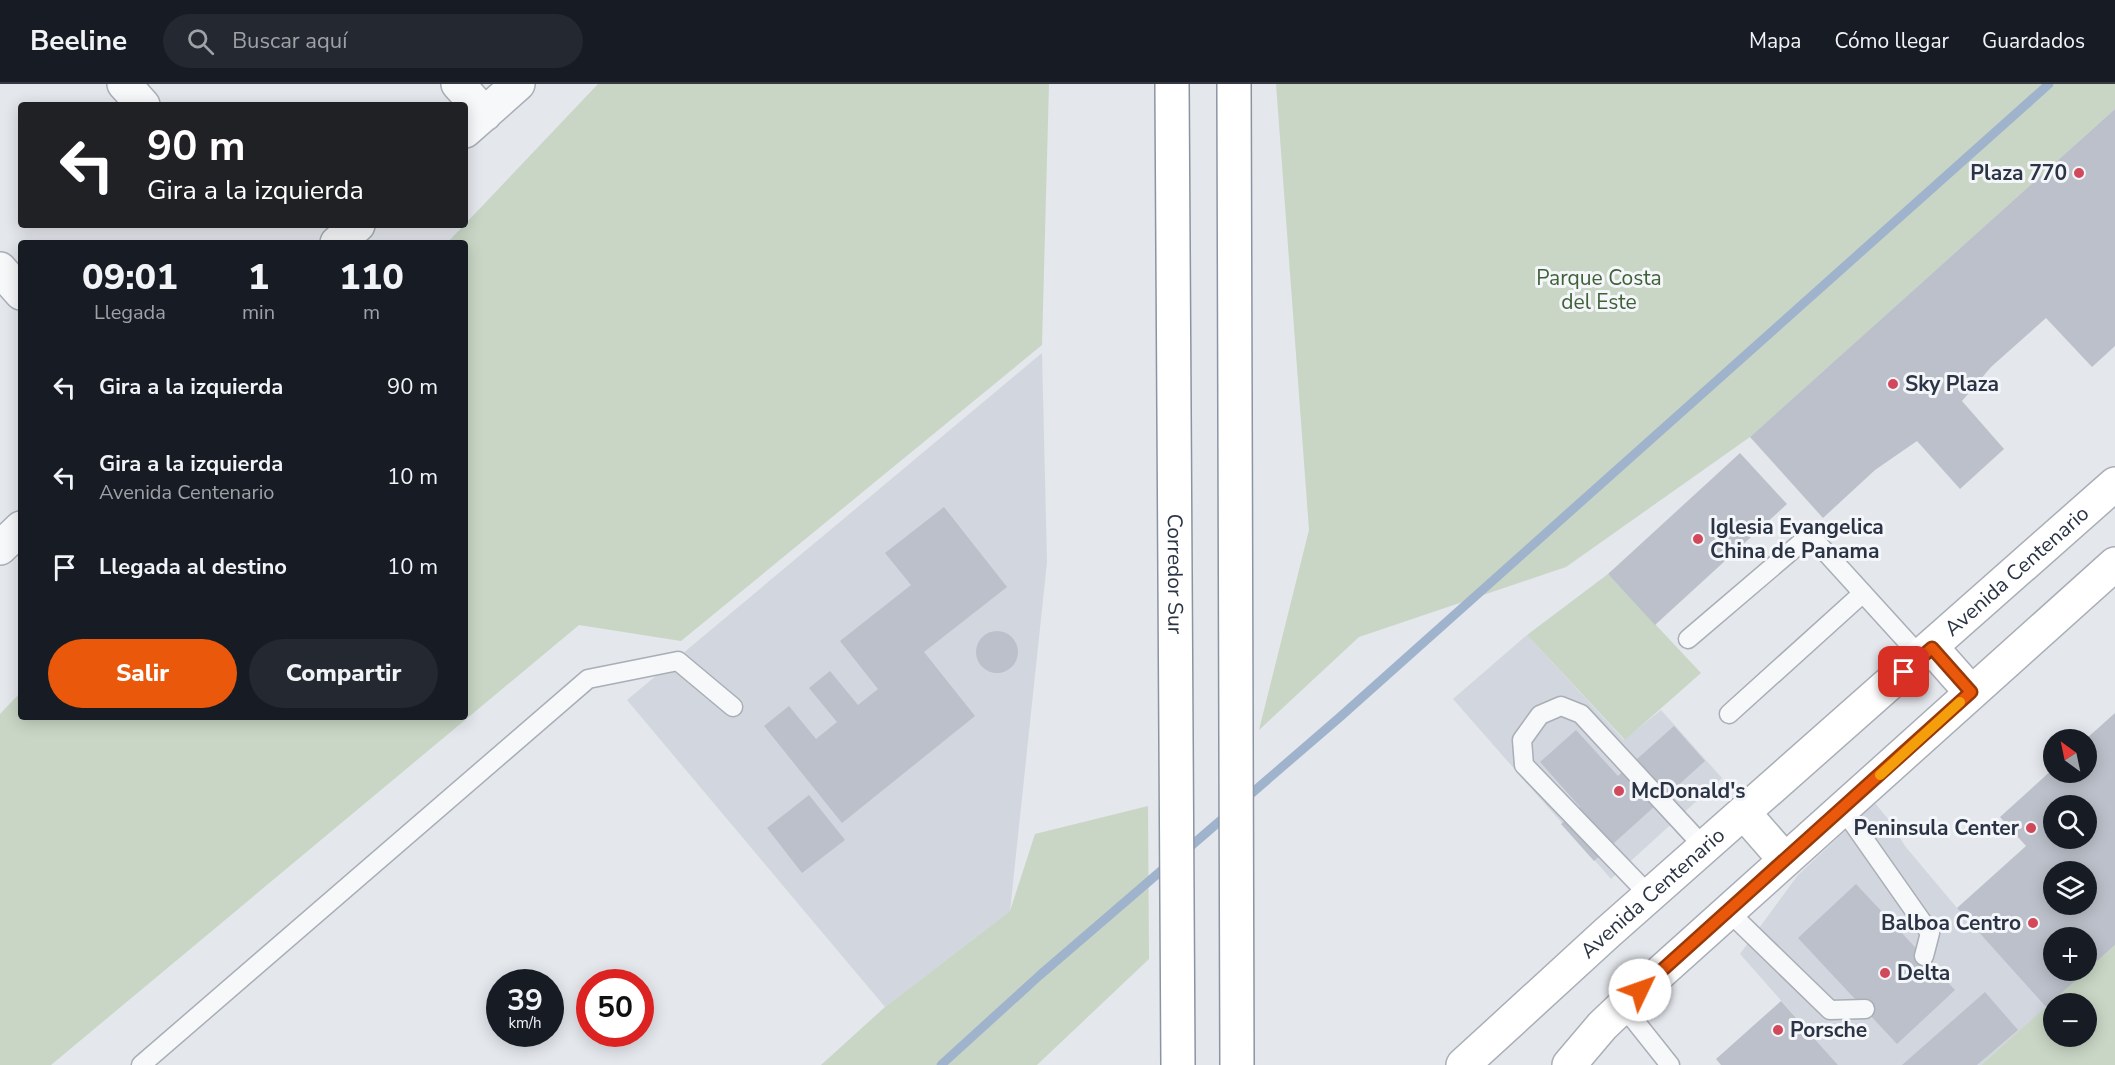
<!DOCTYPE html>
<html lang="es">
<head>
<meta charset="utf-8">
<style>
	body { margin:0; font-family:"Nunito Sans",sans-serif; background:#242831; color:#f1f3f6; height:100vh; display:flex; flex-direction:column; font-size:22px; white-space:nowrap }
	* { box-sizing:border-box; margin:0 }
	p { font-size:20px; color:#9ea1a6 }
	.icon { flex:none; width:33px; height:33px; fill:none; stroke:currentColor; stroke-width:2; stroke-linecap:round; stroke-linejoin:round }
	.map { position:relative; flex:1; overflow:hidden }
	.side { position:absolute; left:18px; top:156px; width:450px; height:480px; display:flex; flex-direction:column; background:#171b24; border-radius:6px; box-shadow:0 3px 15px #0003 }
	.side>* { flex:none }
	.hud { position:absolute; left:18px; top:18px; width:450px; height:126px; border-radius:6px; box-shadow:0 3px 15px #0003; background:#202124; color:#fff; overflow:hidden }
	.needle { width:39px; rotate:327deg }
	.fabs { position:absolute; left:2043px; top:645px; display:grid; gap:12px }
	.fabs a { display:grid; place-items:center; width:54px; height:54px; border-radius:50%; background:#171b24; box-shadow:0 3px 15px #0003; font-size:30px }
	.speed { position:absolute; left:486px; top:885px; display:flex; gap:12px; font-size:30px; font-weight:700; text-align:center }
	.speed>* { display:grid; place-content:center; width:78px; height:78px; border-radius:50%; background:#171b24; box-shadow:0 3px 15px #0003; line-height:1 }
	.speed small { font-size:15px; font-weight:400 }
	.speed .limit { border:9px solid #d22; background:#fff; color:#111 }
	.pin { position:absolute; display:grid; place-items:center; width:51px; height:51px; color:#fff; margin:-26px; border-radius:12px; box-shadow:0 3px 9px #0006 }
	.me { position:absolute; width:66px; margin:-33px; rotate:48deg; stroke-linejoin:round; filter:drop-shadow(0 0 4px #0008) }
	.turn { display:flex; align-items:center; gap:21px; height:126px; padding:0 30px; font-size:27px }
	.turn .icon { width:78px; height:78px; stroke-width:2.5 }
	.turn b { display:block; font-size:42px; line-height:51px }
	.eta { display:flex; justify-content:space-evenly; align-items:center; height:102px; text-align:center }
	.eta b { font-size:36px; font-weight:800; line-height:42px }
	.cta { display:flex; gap:12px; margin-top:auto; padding:12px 30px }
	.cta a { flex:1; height:69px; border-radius:36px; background:#ea580c; color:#fff; font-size:24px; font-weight:800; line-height:69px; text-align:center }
	.cta a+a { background:#242831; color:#f1f3f6 }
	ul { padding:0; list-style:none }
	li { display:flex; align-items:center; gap:18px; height:90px; padding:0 30px }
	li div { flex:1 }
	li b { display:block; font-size:22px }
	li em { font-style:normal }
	header { display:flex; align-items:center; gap:36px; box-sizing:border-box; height:84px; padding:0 30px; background:#171b24; border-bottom:2px solid #363941 }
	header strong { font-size:28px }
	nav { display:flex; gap:33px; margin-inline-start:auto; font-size:21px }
	.search { width:420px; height:54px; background:#242831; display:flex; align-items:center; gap:15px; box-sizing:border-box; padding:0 21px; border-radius:33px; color:#9ea1a6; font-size:22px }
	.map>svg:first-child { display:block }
	.built { fill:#d2d6de }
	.green { fill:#c9d6c5; fill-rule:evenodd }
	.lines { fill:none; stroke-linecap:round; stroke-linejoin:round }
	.stream { stroke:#9fb4cc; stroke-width:9 }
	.building { fill:#bbc0ca; fill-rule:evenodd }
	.service-casing { stroke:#a9aeb7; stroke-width:21 }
	.minor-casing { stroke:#a9aeb7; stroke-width:36 }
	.secondary-casing { stroke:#a9aeb7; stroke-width:36 }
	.motorway-casing { stroke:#8b94a3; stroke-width:36 }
	.service { stroke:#f7f8fa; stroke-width:18 }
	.minor { stroke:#f7f8fa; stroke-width:33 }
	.secondary { stroke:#fff; stroke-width:33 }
	.motorway { stroke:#fff; stroke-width:33 }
	.route-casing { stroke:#983908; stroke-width:15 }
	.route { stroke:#ea580c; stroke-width:10 }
	.slow { stroke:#f59e0b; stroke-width:10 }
	.poi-dot { fill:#d1495b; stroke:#f4f6f9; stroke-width:2 }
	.labels { text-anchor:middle; stroke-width:6; stroke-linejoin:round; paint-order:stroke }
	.poi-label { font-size:21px; font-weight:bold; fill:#2b3445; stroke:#f4f6f9; text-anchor:start }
	.park-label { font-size:21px; fill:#3f6138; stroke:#f4f6f9 }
	.street-label { font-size:21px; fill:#2b3445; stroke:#f4f6f9 }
</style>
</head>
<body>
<header>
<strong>Beeline</strong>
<div class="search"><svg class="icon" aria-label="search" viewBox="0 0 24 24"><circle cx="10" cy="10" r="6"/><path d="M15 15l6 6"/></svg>Buscar aquí</div>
<nav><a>Mapa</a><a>Cómo llegar</a><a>Guardados</a></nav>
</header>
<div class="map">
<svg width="2115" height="981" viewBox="0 0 2115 981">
	<rect width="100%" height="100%" fill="#e4e7ec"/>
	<path class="built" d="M1042,269L1047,478L1010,827L885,923L627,616Z
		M1527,551L1624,656L1661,626L1722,694L1611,795L1453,615Z
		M1875,719L1888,735L1905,762L1957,824L2046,923L1981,981H1838L1740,870L1798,791Z"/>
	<path class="green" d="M598,0H1049L1042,261L681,557L579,541L51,981H0V630L21,608V633H465V159H447Z
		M1276,0H2115V25L1750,353L1566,483L1359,553L1259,646L1309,446Z
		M1608,490L1701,589L1625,656L1527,551Z
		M1148,722L1149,875L1037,981H821L885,923L1010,827L1035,750Z
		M2115,861V981H1981ZM2054,920H2086V952H2054Z"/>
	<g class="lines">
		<path class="stream" d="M1245,715L1340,633L2049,0
			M1184,768L1228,730
			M941,981L1040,891L1169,780"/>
	</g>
	<path class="building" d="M2115,25V262L2092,283L2046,234L1991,283L1962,317L2004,365L1960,405L1917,357L1875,386L1823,434L1750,353Z
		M1740,369L1787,420L1655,541L1608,490Z
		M944,423L1007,503L924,568L975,632L842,739L764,642L789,622L816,655L837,638L809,604L830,587L858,621L878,605L840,557L911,501L885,469Z
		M976 568a21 21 0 1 1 42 0a21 21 0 1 1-42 0Z
		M2115,629V861L2046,923L1957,824L2026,762L2000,733L2054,684V688H2086V655ZM2054,722H2086V754H2054ZM2054,788H2086V820H2054ZM2054,854H2086V886H2054Z
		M1674,642L1705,677L1594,777L1561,740L1580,723L1540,678L1576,646L1618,692Z
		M809,711L845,756L802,789L767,744Z
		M1856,800L1955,906L1897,960L1798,854Z
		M1985,908L2018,946L1977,981H1902Z
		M1781,917L1838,981H1721L1716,975Z"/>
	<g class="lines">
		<defs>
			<path id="service" d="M1688,555L1810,451L1921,573
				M1729,630L1863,509
				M1843,725L1930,849L1924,872
				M1650,812L1524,681L1522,656L1540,631L1561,622L1581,630L1705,764
				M1728,827L1830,926L1865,925
				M1623,922L1670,981
				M141,981L588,595L678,577L733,623"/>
			<path id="minor" d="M124,0L143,21
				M458,0L485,30
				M465,47L518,0
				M337,159L358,141
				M0,185L21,209
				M0,464L21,444"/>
			<g id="secondary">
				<path d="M1932,564L1971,608"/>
				<path d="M1744,729L1785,776"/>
				<path id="s1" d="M1463,981L1607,849L2115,400"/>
				<path d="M1569,981L1602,942L1623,922L2115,480"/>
			</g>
			<g id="motorway">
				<path id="s2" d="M1172,0L1178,981"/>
				<path d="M1234,0L1237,981"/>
			</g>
		</defs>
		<use href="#service" class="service-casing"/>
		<use href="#minor" class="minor-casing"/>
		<use href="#secondary" class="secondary-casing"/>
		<use href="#motorway" class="motorway-casing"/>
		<use href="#service" class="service"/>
		<use href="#minor" class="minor"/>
		<use href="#secondary" class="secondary"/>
		<use href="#motorway" class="motorway"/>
	</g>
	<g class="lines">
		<defs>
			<path id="route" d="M1640,906L1971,608L1932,564L1904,588"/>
		</defs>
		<use href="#route" class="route-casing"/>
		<use href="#route" class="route"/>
		<path class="slow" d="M1880,691L1960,618"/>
	</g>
	<g class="poi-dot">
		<circle cx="2079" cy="89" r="6"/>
		<circle cx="1893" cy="300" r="6"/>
		<circle cx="1698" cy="455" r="6"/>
		<circle cx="1619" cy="707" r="6"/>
		<circle cx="2031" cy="744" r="6"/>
		<circle cx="2033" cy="839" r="6"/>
		<circle cx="1885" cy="889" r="6"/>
		<circle cx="1778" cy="946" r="6"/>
	</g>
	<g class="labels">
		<g class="poi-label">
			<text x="2067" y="96" text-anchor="end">Plaza 770</text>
			<text x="1905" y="307">Sky Plaza</text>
			<text x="1710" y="450">Iglesia Evangelica<tspan x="1710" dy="24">China de Panama</tspan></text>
			<text x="1631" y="714">McDonald's</text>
			<text x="2019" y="751" text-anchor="end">Peninsula Center</text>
			<text x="2021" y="846" text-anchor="end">Balboa Centro</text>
			<text x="1897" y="896">Delta</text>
			<text x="1790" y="953">Porsche</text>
		</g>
		<g class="park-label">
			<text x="1599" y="201">Parque Costa<tspan x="1599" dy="24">del Este</tspan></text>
		</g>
		<g class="street-label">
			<text dy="7" stroke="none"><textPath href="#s1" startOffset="742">Avenida Centenario</textPath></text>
			<text dy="7" stroke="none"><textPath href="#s2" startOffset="490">Corredor Sur</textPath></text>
			<text dy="7" stroke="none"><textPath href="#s1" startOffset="256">Avenida Centenario</textPath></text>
		</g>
	</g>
</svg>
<div class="fabs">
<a><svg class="needle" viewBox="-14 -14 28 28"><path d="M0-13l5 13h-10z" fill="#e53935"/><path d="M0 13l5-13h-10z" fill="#9ea1a6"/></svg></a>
<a><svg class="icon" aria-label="search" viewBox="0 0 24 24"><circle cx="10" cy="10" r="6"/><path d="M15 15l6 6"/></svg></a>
<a><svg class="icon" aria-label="layers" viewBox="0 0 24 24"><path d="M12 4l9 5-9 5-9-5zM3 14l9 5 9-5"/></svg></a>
<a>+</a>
<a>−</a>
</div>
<div class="speed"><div>39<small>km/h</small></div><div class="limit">50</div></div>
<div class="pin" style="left:1904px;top:588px;background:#d93025"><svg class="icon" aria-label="arrive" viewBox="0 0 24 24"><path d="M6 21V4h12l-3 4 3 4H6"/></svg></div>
<svg class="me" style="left:1640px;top:906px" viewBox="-20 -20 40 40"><circle r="19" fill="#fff"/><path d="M0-13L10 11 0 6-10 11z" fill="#ea580c"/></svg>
<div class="hud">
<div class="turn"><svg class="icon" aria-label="left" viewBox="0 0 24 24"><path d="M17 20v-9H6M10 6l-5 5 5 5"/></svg><div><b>90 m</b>Gira a la izquierda</div></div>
</div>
<section class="side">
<div class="eta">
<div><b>09:01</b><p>Llegada</p></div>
<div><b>1</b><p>min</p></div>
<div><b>110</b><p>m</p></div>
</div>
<ul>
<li><svg class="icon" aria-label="left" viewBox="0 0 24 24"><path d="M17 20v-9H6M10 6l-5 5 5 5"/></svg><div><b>Gira a la izquierda</b></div><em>90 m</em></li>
<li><svg class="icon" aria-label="left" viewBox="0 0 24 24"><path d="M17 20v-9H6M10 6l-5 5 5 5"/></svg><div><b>Gira a la izquierda</b><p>Avenida Centenario</p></div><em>10 m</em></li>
<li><svg class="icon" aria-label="arrive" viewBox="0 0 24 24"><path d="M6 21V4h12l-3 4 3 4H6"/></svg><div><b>Llegada al destino</b></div><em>10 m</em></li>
</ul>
<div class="cta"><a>Salir</a><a>Compartir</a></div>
</section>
</div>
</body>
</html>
